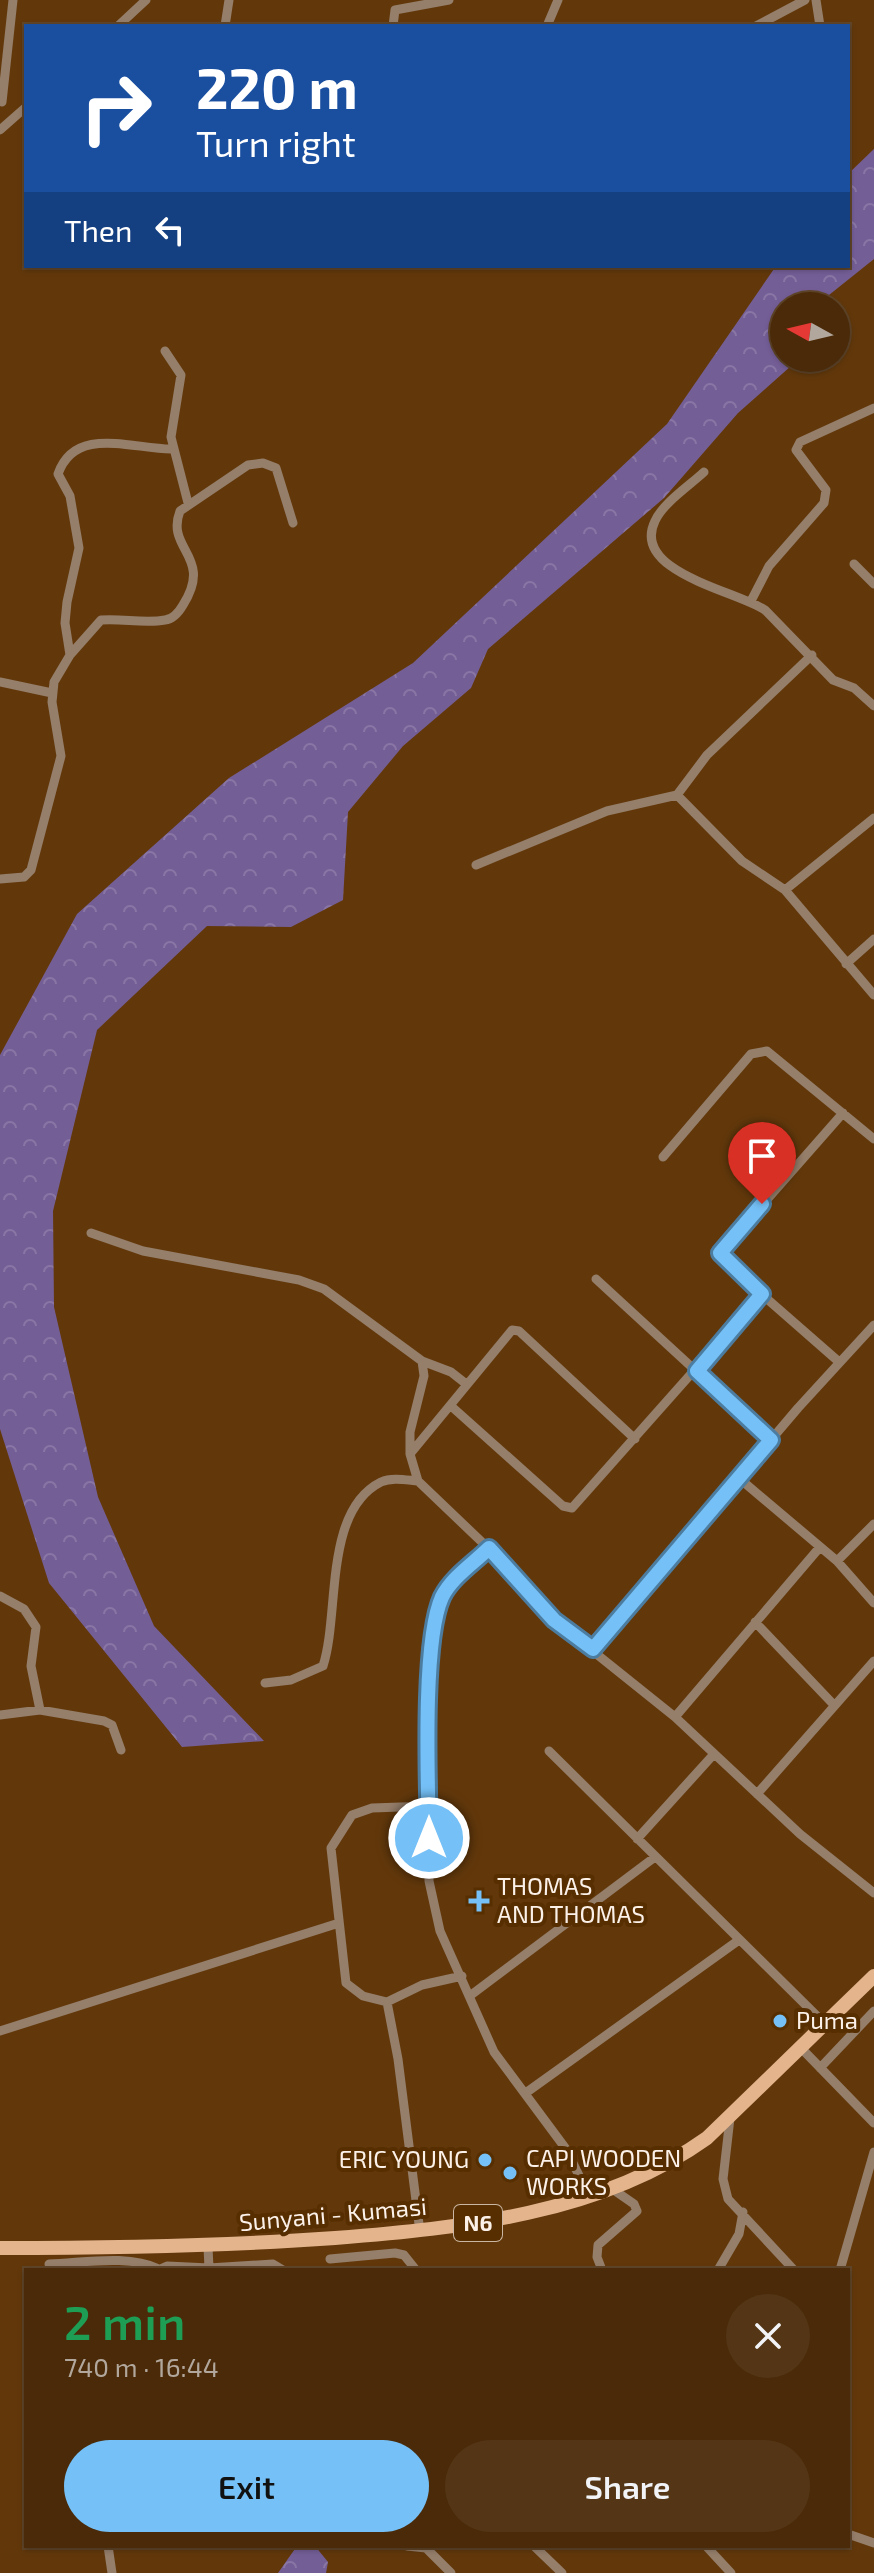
<!DOCTYPE html>
<html lang="en">
<head>
<meta charset="utf-8">
<style>
	body { margin:0; font-family:"Exo 2",sans-serif; background:#543616; color:#f1f3f6; height:100vh; display:flex; flex-direction:column; font-size:30px; white-space:nowrap }
	* { box-sizing:border-box; margin:0 }
	p { font-size:26px; color:#b2a79c }
	.icon { flex:none; width:44px; height:44px; fill:none; stroke:currentColor; stroke-width:2; stroke-linecap:round; stroke-linejoin:round }
	.map { position:relative; flex:1; overflow:hidden }
	.sheet { position:absolute; left:24px; top:2268px; width:826px; height:280px; display:flex; flex-direction:column; background:#4a2a08; border-radius:0px; box-shadow:0 2px 6px #0004,0 0 0 2px #614629 }
	.sheet>* { flex:none }
	.hud { position:absolute; left:24px; top:24px; width:826px; height:244px; border-radius:0px; box-shadow:0 2px 6px #0004,0 0 0 2px #614629; background:#1a4fa0; color:#fff; overflow:hidden }
	.needle { width:52px; rotate:278deg }
	.controls { position:absolute; left:770px; top:292px; display:grid; gap:16px }
	.controls a { display:grid; place-items:center; width:80px; height:80px; border-radius:50%; background:#4a2a08; box-shadow:0 2px 6px #0004,0 0 0 2px #614629; font-size:40px }
	.pin { position:absolute; display:grid; place-items:center; width:68px; height:68px; color:#fff; margin:-82px -34px; border-radius:50% 50% 50% 0; rotate:-45deg; box-shadow:0 0 8px #0007 }
	.pin .icon { rotate:45deg }
	.me { position:absolute; width:88px; margin:-44px; rotate:0deg; stroke-linejoin:round; filter:drop-shadow(0 0 6px #0008) }
	.turn { display:flex; align-items:center; gap:28px; height:168px; padding:0 40px; font-size:36px }
	.turn .icon { width:104px; height:104px; stroke-width:2.5 }
	.turn b { display:block; font-size:56px; line-height:68px }
	.then { display:flex; align-items:center; height:76px; padding:0 40px; background:#0003; gap:16px; font-size:30px }
	.round { display:grid; place-items:center; flex:none; width:84px; height:84px; border-radius:42px; background:#543616 }
	.summary { display:flex; align-items:center; justify-content:space-between; height:136px; padding:0 40px }
	h1 { font-size:48px; font-weight:600; line-height:60px; color:#1e9e55 }
	.button { display:flex; gap:16px; margin-top:auto; padding:16px 40px }
	.button a { flex:1; height:92px; border-radius:48px; background:#75c0f6; color:#111; font-size:32px; font-weight:600; line-height:92px; text-align:center }
	.button a+a { background:#543616; color:#f1f3f6 }
	.map>svg:first-child { display:block }
	.forest { fill:url(#forest-crowns) }
	.lines { fill:none; stroke-linecap:round; stroke-linejoin:round }
	.street { stroke:#957e6a; stroke-width:9 }
	.primary { stroke:#e4b58d; stroke-width:14 }
	.route-casing { stroke:#4c7da0; stroke-width:20 }
	.route { stroke:#75c0f6; stroke-width:14 }
	.poi-dot { fill:#75c0f6; stroke:#572e00; stroke-width:3 }
	.labels { text-anchor:middle; stroke-width:8; stroke-linejoin:round; paint-order:stroke }
	.shield { fill:#572e00; stroke:#cab6a2; stroke-width:2 }
	.shield-label { font-size:22px; font-weight:bold; fill:#fcf1e8 }
	.poi-label { font-size:24px; fill:#fcf1e8; stroke:#572e00; text-anchor:start }
	.street-label { font-size:24px; fill:#fcf1e8; stroke:#572e00 }
</style>
</head>
<body>
<div class="map">
<svg width="874" height="2573" viewBox="0 0 874 2573">
	<defs>
		<pattern id="forest-crowns" width="20" height="18" patternUnits="userSpaceOnUse" patternTransform="scale(2)"><rect width="20" height="18" fill="#745e96"/><path d="M2 6a3 3 0 1 1 6 0M12 15a3 3 0 1 1 6 0" fill="none" stroke="#8976a5"/></pattern>
	</defs>
	<rect width="100%" height="100%" fill="#62380b"/>
	<path class="forest" d="M874,149V259L829,295L826,306H784V358H800L738,413L664,498L488,649L471,688L403,746L348,812L343,900L291,927L207,926L97,1030L53,1211L54,1307L98,1497L154,1626L264,1741L182,1747L49,1583L0,1429V1055L77,914L229,778L413,663L667,424L776,266H848V174Z
		M297,2546H315L328,2562L326,2573H278Z"/>
	<g class="lines">
		<path class="street" d="M816,0L820,26
			M118,26L146,0
			M225,26L229,0
			M393,26L395,10L449,0
			M547,26L558,0
			M756,26L805,0
			M2,102L13,0
			M0,130L26,107
			M165,351L181,375L171,437L188,503
			M704,472C689,486 663,503 655,521C630,572 737,591 765,610L833,680L854,688L874,706
			M854,564L874,584
			M751,601L769,566L824,503L826,490L796,450L800,442L874,408
			M70,655L65,623L67,602L79,548L70,496L58,474C75,425 132,449 171,449
			M812,655L707,755L677,795L742,861L785,890L874,995
			M0,682L52,693
			M476,865L607,811L677,795
			M0,879L24,877L31,870L61,756L52,702L54,682L70,655L101,620C122,618 144,624 165,620C174,619 179,612 183,605C214,556 165,550 180,511L248,465L263,463L276,468L293,523
			M785,890L874,818
			M846,964L874,939
			M663,1157L751,1054L767,1051L874,1139
			M91,1233L143,1251L299,1280L324,1289L422,1361L451,1372L465,1383
			M596,1279L771,1440
			M422,1361L424,1376L410,1432V1454L418,1481L508,1567L554,1620L675,1717L800,1834L874,1893
			M838,1361L725,1262L720,1253L843,1113
			M451,1406L563,1506L572,1508L762,1294
			M410,1454L512,1330L519,1331L635,1439
			M740,1479L837,1561L874,1603
			M489,1548C467,1569 446,1584 438,1614L430,1697L428,1816L429,1881L440,1931L494,2052L566,2149L589,2196
			M837,1561L874,1524
			M0,1596L24,1609L36,1627L31,1666L40,1710
			M755,1622L834,1705
			M593,1649L798,1408L874,1325
			M265,1683L291,1680L323,1666C340,1614 323,1511 381,1482C392,1477 406,1480 418,1481
			M0,1715L40,1710L104,1721L112,1725L121,1750
			M675,1717L820,1547
			M549,1751L825,2024
			M757,1794L874,1661
			M637,1839L714,1754
			M471,1995L655,1857
			M387,2002L363,1996L346,1983L331,1848L352,1815L372,1808L429,1806
			M387,2002L398,2059L420,2232
			M387,2002L422,1985L462,1976
			M0,2031L339,1923
			M801,2048L874,2123
			M820,2068L874,2011
			M527,2092L739,1940
			M730,2118L723,2179L728,2199L794,2270
			M208,2247L209,2268L273,2264L283,2270
			M330,2259L395,2253L404,2255L416,2270
			M49,2264C84,2263 127,2254 159,2269
			M158,2270L167,2266L209,2268
			M602,2270L597,2257L598,2245L637,2211L634,2204L611,2188
			M718,2270L739,2234L743,2212
			M840,2270L874,2152
			M848,2534L874,2543
			M108,2546L112,2573
			M407,2546L426,2548L451,2573
			M534,2546L562,2573
			M706,2546L731,2573"/>
		<path class="primary" d="M0,2248C112,2248 223,2246 335,2238C461,2228 601,2214 707,2138L874,1976"/>
	</g>
	<g class="lines">
		<defs>
			<path id="route" d="M429,1838C428,1784 422,1641 442,1597C452,1577 474,1563 489,1548L554,1620L593,1649L771,1440L697,1371L762,1294L720,1253L762,1204"/>
		</defs>
		<use href="#route" class="route-casing"/>
		<use href="#route" class="route"/>
	</g>
	<g class="poi-dot">
		<path d="M475 1889h8v8h8v8h-8v8h-8v-8h-8v-8h8z"/>
		<circle cx="780" cy="2021" r="8"/>
		<circle cx="485" cy="2160" r="8"/>
		<circle cx="510" cy="2173" r="8"/>
	</g>
	<g class="labels">
		<rect class="shield" x="454" y="2205" width="48" height="36" rx="6"/>
		<g class="shield-label">
			<text x="478" y="2231">N6</text>
		</g>
		<g class="poi-label">
			<text x="497" y="1895">THOMAS<tspan x="497" dy="28">AND THOMAS</tspan></text>
			<text x="796" y="2029">Puma</text>
			<text x="526" y="2167">CAPI WOODEN<tspan x="526" dy="28">WORKS</tspan></text>
			<text x="469" y="2168" text-anchor="end">ERIC YOUNG</text>
		</g>
		<g class="street-label">
			<text transform="translate(333 2215) rotate(-5)" y="8">Sunyani - Kumasi</text>
		</g>
	</g>
</svg>
<div class="controls">
<a><svg class="needle" viewBox="-14 -14 28 28"><path d="M0-13l5 13h-10z" fill="#e53935"/><path d="M0 13l5-13h-10z" fill="#b2a79c"/></svg></a>
</div>
<div class="pin" style="left:762px;top:1204px;background:#d93025"><svg class="icon" aria-label="arrive" viewBox="0 0 24 24"><path d="M6 21V4h12l-3 4 3 4H6"/></svg></div>
<svg class="me" style="left:429px;top:1838px" viewBox="-20 -20 40 40"><circle r="17" fill="#75c0f6" stroke="#fff" stroke-width="3"/><path d="M0-11L8 9 0 5-8 9z" fill="#fff"/></svg>
<div class="hud">
<div class="turn"><svg class="icon" aria-label="right" viewBox="0 0 24 24"><path d="M7 20v-9h11M14 6l5 5-5 5"/></svg><div><b>220 m</b>Turn right</div></div>
<div class="then">Then<svg class="icon" aria-label="left" viewBox="0 0 24 24"><path d="M17 20v-9H6M10 6l-5 5 5 5"/></svg></div>
</div>
<section class="sheet">
<div class="summary"><div><h1>2 min</h1><p>740 m · 16:44</p></div><a class="round"><svg class="icon" aria-label="close" viewBox="0 0 24 24"><path d="M6 6l12 12M18 6L6 18"/></svg></a></div>
<div class="button"><a>Exit</a><a>Share</a></div>
</section>
</div>
</body>
</html>
